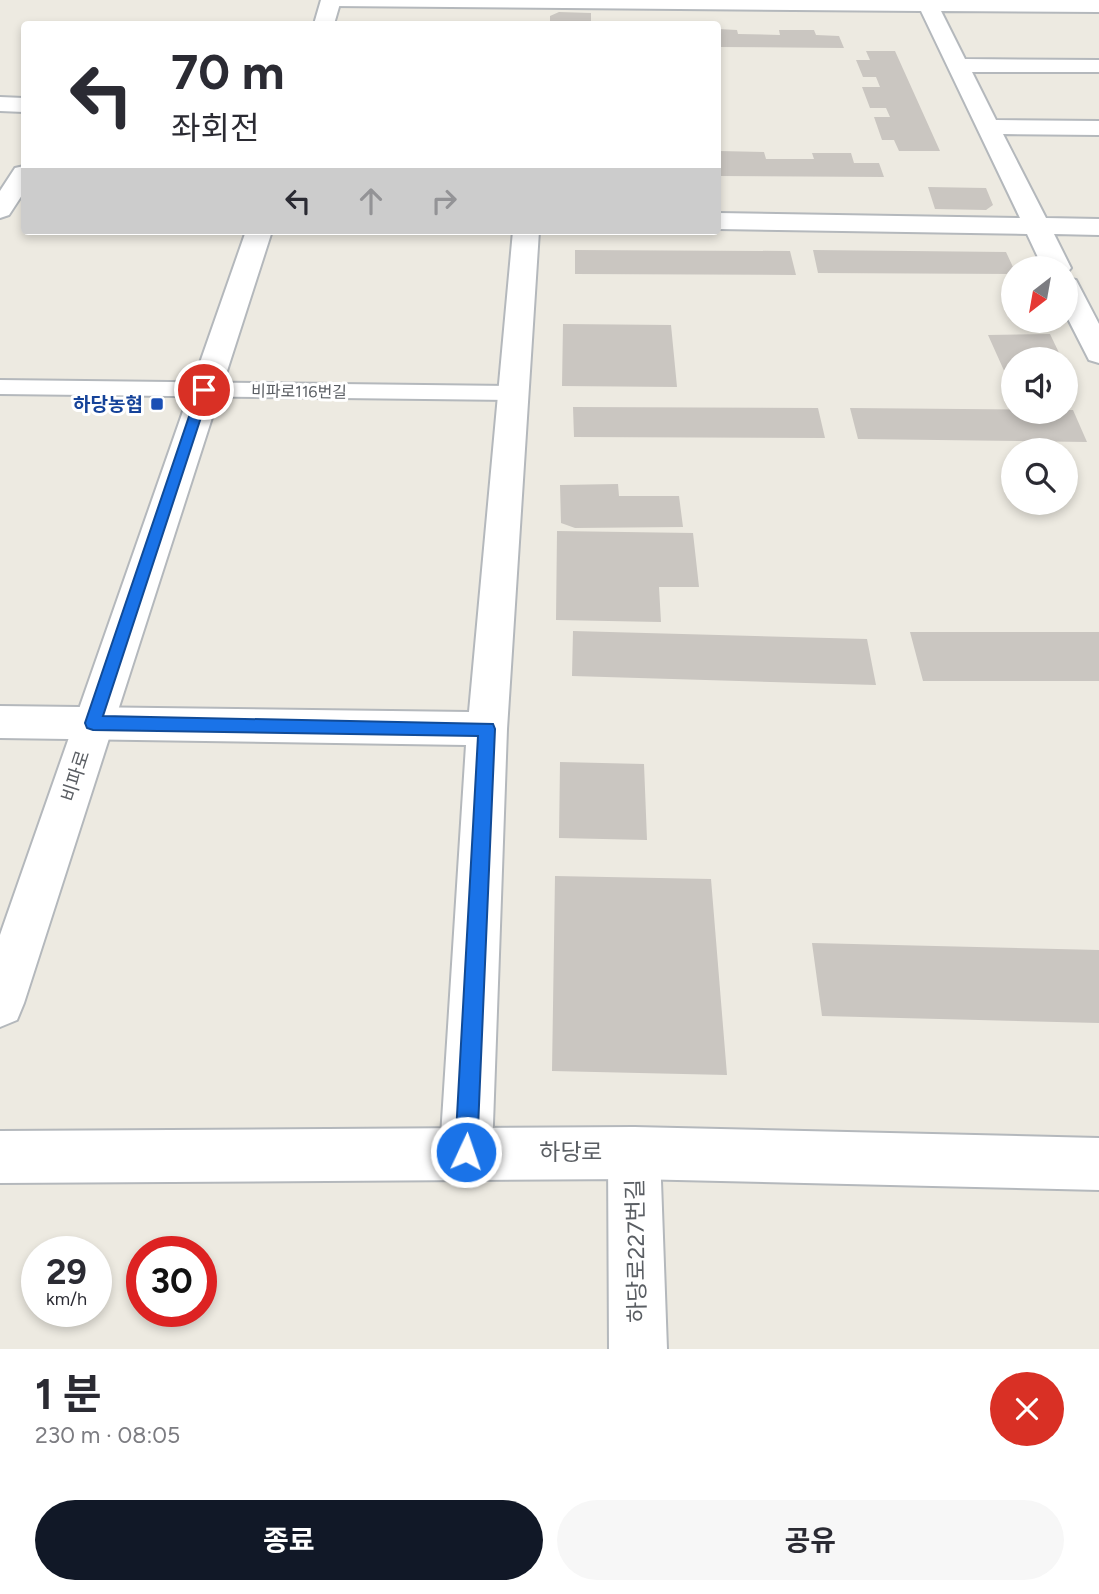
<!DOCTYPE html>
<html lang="ko">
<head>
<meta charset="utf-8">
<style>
	body { margin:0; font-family:Figtree,"Noto Sans KR",sans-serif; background:#f7f7f7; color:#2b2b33; height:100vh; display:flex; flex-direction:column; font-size:26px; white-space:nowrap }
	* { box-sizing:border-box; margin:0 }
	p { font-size:23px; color:#7c7c81 }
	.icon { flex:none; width:38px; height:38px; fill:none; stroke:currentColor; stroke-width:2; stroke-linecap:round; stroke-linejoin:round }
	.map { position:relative; height:1349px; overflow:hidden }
	.panel { display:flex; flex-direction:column; background:#fff; flex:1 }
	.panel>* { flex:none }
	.guide { position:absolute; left:21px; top:21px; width:700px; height:214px; border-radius:7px; box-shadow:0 4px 10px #0003; background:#fff; color:#2b2b33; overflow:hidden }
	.needle { width:46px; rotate:211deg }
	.tools { position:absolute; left:1001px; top:256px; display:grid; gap:14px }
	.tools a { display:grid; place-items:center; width:77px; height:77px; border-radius:50%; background:#fff; box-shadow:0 4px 10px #0003; font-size:35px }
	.speed { position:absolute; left:21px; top:1236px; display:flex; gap:14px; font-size:35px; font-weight:700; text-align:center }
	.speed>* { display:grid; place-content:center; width:91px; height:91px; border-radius:50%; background:#fff; box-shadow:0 4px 10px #0003; line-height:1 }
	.speed small { font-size:18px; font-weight:400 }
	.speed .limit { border:10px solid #d22; background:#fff; color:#111 }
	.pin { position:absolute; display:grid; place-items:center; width:60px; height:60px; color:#fff; margin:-30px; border:4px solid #fff; border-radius:50%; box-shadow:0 2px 7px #0007 }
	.me { position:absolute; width:77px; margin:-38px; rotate:3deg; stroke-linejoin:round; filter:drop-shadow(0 0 5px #0008) }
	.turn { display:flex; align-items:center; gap:24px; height:147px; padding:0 35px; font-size:32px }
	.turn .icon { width:91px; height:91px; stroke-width:2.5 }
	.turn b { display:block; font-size:49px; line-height:60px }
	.lanes { display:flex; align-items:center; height:66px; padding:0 35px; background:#0003; justify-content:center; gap:35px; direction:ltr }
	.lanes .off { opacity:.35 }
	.round { display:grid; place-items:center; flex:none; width:74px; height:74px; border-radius:37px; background:#f7f7f7 }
	.headline { display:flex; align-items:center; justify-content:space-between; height:119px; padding:0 35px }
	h1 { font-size:42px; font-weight:700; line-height:52px }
	.button { display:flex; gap:14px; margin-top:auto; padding:14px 35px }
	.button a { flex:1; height:80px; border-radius:42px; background:#111827; color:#fff; font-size:28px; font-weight:700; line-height:80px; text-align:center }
	.button a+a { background:#f7f7f7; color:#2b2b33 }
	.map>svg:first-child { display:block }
	.building { fill:#cac6c1 }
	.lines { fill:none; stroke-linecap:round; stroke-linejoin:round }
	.pedestrian-casing { stroke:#b4b8bc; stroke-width:4 }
	.minor-casing { stroke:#b4b8bc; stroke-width:4 }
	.tertiary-casing { stroke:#b4b8bc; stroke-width:4 }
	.pedestrian { fill:#fff; fill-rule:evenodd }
	.minor { fill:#fff; fill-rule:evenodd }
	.tertiary { fill:#fff; fill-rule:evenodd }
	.route { fill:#1a73e8; stroke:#114b97; stroke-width:2 }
	.transit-dot { fill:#1a4fb4; stroke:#fff; stroke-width:2.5 }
	.labels { text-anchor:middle; stroke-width:6; stroke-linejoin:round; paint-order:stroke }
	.far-street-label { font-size:16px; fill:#5a5e63; stroke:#fff }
	.transit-label { font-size:19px; font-weight:bold; fill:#164399; stroke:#fff; text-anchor:end }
	.street-label { font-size:19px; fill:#5a5e63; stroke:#fff }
	.near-street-label { font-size:23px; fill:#5a5e63; stroke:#fff }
</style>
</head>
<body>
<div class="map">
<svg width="1099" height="1349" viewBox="0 0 1099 1349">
	<rect width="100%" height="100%" fill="#edeae1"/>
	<path class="building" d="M559,12L591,13V24H550V16Z
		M718,29L737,30L738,34L780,35L779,30H814L816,35L839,36L844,48L718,47Z
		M866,51H895L940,151H899L894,140H882L874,117H890L886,108H870L862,87H880L876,77H863L856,60H870Z
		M719,151L764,152L766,159H814L812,153H851L854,163H879L884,177L718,176Z
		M928,187L986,188L993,205L986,210L935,209Z
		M575,250L790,251L796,275L575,274Z
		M813,250L1006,252L1013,267V274L818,273Z
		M563,324L671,325L677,387L562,386Z
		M1050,334L1062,359H1013V375H1006L988,335Z
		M573,407L818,408L825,438L574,437Z
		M850,408L1073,410L1087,442L858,439Z
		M618,484L619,496H679L683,527L575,528L561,523L560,485Z
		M557,531L693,533L699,587H659L661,622L556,620Z
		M573,631L867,639L876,685L572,676Z
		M910,632H1099V681H923Z
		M560,762L644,764L647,840L559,838Z
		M555,876L711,879L727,1075L552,1071Z
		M812,943L1099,950V1023L822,1016Z"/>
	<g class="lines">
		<defs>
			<path id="pedestrian" d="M0,380L515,386L523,388L526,393L523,398L515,400L0,394Z"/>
			<path id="minor" d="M321,0H1099V12L941,11L965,59L1099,60V72H972L996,120L1099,121V135L1003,134L1046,218L1099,219V235L1054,234L1071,268L1066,274V268H1043L1027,234L718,229V213L1020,218L921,11L331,6L324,4Z
				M0,97L24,98V112L0,111Z
				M24,166V192L9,215L0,218V191L15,168Z
				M513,231H539L507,729L492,1152L484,1170L466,1178L448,1170L440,1152L466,745L0,738V706L469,712Z
				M1066,278L1076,280L1099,324V363L1089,360L1066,315Z
				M634,1127L652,1135L660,1153L667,1349H609L608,1153L616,1135Z"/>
			<path id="tertiary" d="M321,0H341L334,24H314Z
				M246,231H272L24,1003L17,1020L0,1027V935Z
				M634,1127L1099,1138V1190L634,1179L0,1183V1131Z"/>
		</defs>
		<use href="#pedestrian" class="pedestrian-casing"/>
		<use href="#minor" class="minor-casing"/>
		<use href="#tertiary" class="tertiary-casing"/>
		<use href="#pedestrian" class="pedestrian"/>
		<use href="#minor" class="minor"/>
		<use href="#tertiary" class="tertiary"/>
	</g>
	<path class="route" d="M204,386L210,390L103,716L493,724L495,729L477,1152L474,1160L466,1163L459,1160L455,1152L478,736L93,730L87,728L85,723L198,390Z"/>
	<rect class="transit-dot" x="150" y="397" width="14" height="14" rx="3.5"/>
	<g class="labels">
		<g class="far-street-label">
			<text transform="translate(299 391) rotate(1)" y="6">비파로116번길</text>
		</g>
		<g class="transit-label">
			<text x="143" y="411">하당농협</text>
		</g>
		<g class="street-label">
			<text transform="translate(75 776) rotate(-72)" y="7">비파로</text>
		</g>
		<g class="near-street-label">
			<text x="571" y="1160">하당로</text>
			<text transform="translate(636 1251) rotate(-91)" y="8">하당로227번길</text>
		</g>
	</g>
</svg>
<div class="tools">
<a><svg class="needle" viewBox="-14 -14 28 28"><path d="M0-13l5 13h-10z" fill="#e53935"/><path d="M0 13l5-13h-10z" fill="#7c7c81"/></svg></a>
<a><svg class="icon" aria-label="sound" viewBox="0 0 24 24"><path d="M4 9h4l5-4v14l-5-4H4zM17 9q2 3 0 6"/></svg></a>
<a><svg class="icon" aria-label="search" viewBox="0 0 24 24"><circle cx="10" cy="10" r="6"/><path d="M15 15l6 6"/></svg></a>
</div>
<div class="speed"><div>29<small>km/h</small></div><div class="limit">30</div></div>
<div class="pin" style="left:204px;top:390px;background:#d93025"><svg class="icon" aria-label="arrive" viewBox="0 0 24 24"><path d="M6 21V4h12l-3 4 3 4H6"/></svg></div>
<svg class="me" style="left:466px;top:1152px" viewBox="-20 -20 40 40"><circle r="17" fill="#1a73e8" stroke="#fff" stroke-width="3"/><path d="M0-11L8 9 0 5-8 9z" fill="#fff"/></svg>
<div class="guide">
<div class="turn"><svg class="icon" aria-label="left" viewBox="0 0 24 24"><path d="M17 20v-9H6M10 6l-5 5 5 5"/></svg><div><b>70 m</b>좌회전</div></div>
<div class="lanes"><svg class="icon" aria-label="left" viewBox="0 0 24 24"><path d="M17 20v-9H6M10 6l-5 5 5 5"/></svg><svg class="icon off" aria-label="ahead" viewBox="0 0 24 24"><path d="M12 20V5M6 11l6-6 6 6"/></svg><svg class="icon off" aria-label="right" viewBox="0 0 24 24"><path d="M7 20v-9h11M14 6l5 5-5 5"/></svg></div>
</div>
</div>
<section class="panel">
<div class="headline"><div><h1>1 분</h1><p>230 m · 08:05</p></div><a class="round" style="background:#d93025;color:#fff"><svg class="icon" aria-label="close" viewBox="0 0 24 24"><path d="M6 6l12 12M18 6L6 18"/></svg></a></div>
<div class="button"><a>종료</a><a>공유</a></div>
</section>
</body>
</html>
